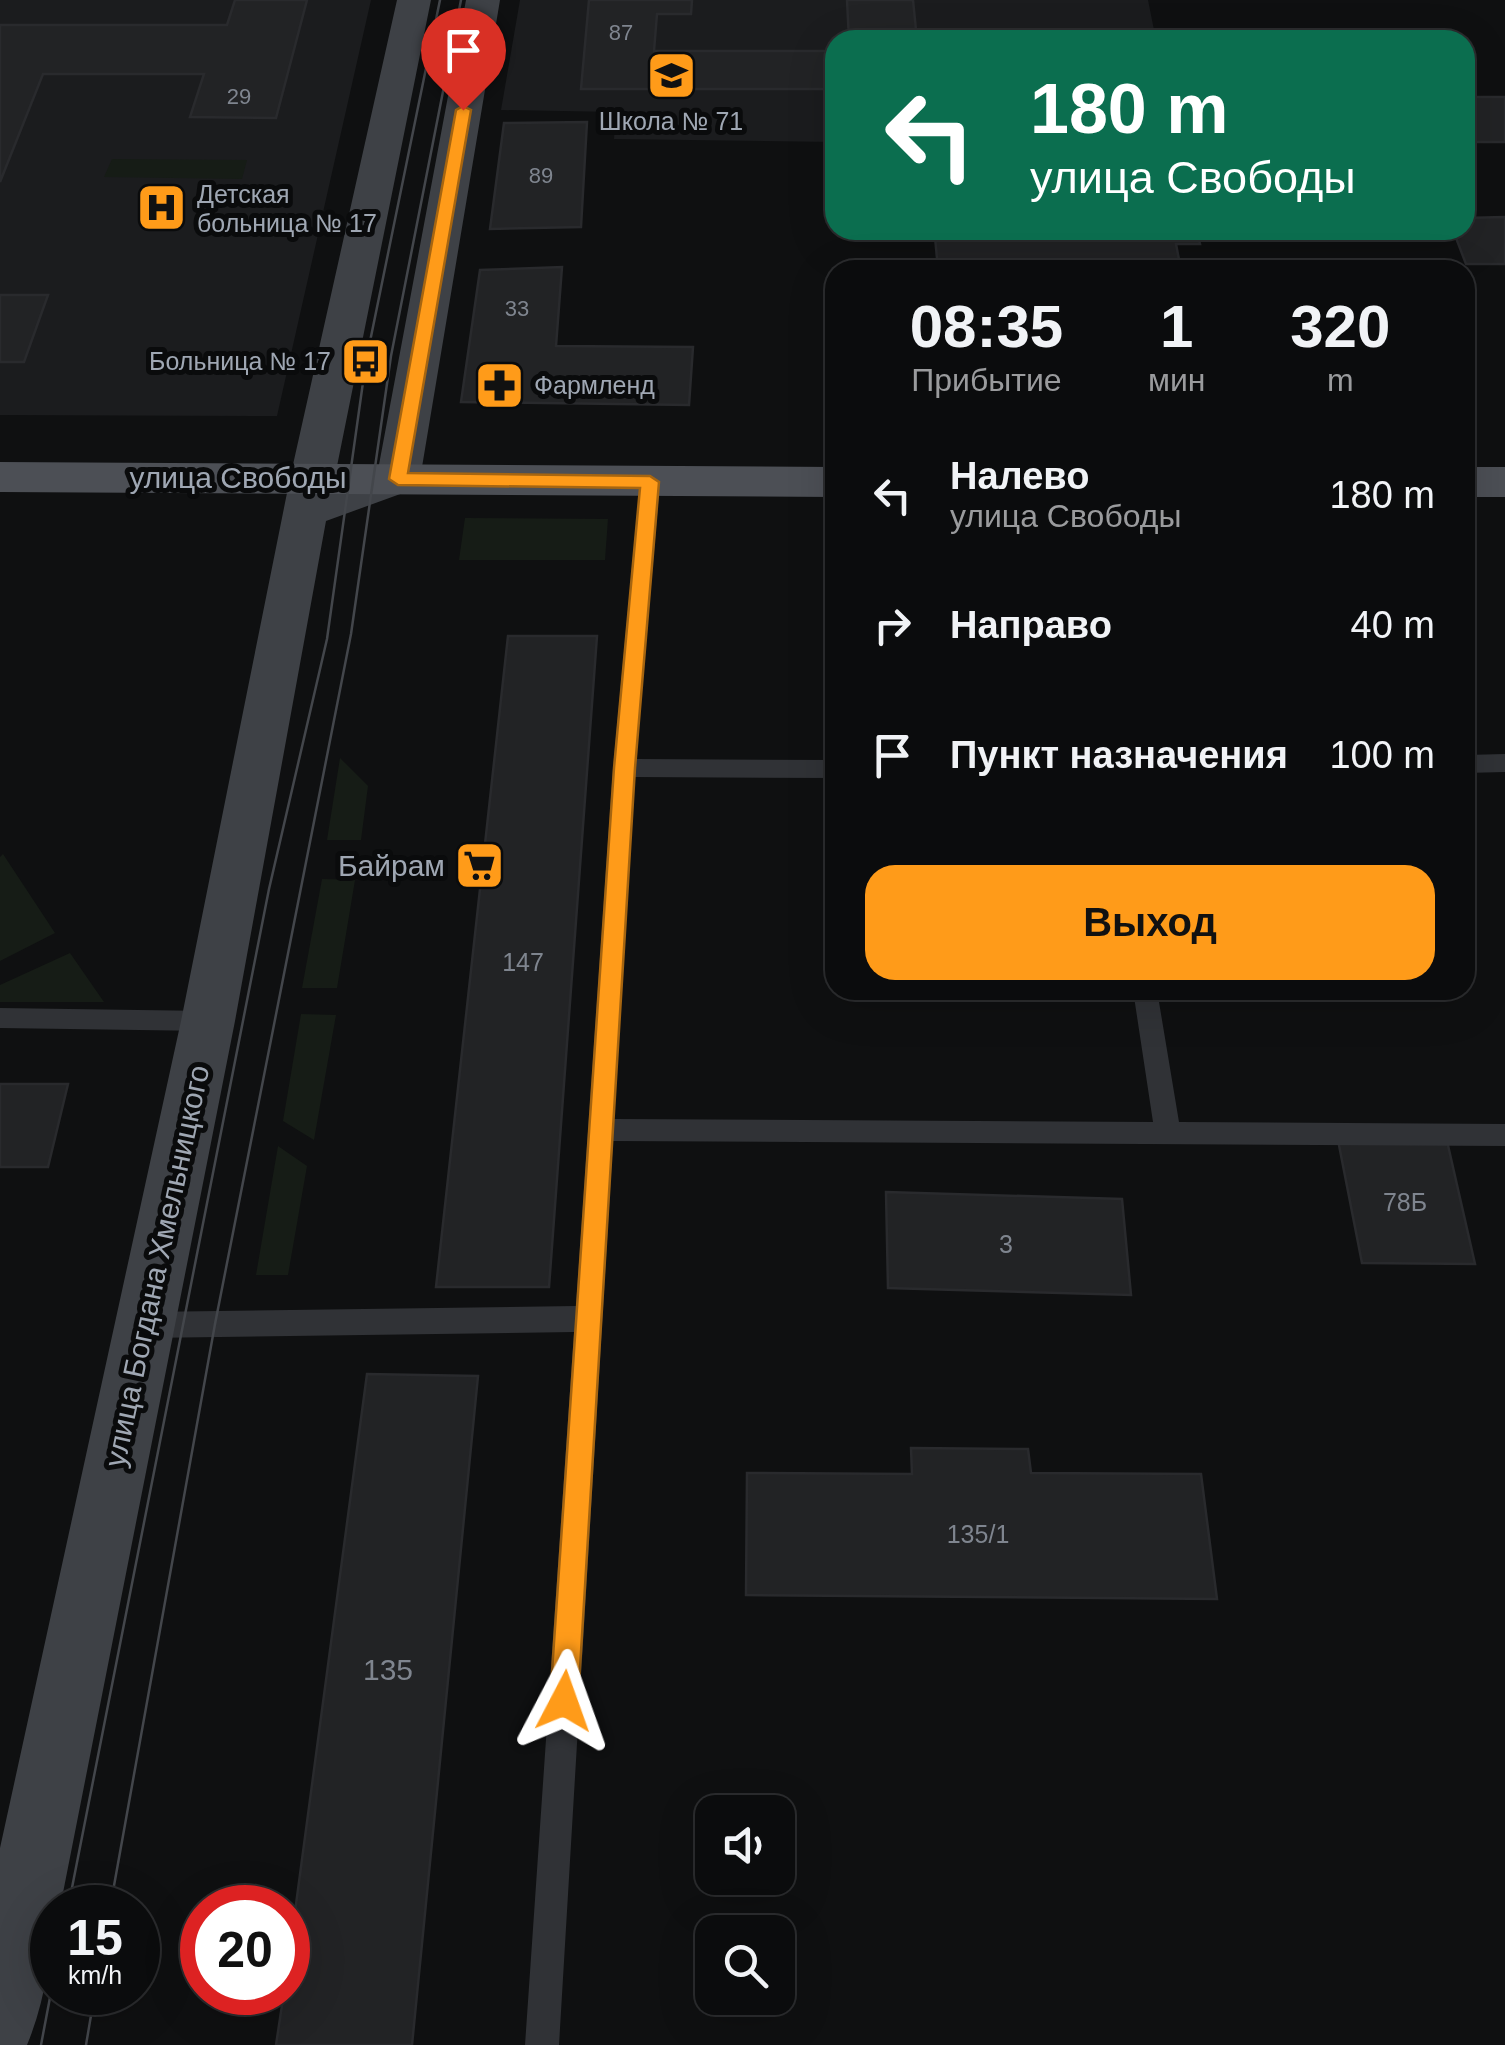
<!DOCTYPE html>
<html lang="ru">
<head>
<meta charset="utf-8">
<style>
	body { margin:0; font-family:Arial,sans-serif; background:#191a1b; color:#f1f3f6; height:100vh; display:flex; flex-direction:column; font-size:38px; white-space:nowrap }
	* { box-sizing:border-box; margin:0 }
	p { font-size:32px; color:#9a9b9d }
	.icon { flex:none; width:55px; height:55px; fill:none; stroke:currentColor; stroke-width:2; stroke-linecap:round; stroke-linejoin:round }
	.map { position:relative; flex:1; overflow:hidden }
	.drawer { position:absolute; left:825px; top:260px; width:650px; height:740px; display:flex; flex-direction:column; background:#0b0c0d; border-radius:30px; box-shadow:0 10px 40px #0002,0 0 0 2px #2b2c2e }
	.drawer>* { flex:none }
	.top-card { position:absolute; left:825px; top:30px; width:650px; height:210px; border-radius:30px; box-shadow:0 10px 40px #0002,0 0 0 2px #2b2c2e; background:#0b6e4f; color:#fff; overflow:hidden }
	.fabs { position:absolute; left:695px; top:1795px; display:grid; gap:20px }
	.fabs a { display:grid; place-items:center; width:100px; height:100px; border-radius:20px; background:#0b0c0d; box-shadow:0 10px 40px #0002,0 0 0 2px #2b2c2e; font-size:50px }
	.speed { position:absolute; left:30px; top:1885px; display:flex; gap:20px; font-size:50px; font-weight:700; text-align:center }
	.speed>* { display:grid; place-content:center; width:130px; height:130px; border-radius:50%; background:#0b0c0d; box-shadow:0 10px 40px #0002,0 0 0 2px #2b2c2e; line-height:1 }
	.speed small { font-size:25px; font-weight:400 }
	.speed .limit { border:15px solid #d22; background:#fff; color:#111 }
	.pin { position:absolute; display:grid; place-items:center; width:85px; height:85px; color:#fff; margin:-102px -42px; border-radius:50% 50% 50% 0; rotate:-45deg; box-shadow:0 0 10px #0007 }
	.pin .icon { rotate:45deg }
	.me { position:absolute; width:110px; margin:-55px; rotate:4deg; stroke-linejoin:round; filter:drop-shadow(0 0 8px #0008) }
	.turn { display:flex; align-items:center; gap:35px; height:210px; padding:0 40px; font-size:45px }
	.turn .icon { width:130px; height:130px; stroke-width:2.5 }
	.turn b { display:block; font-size:70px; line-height:85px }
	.eta { display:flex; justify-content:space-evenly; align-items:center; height:170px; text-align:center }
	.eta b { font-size:60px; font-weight:700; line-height:70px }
	.button { display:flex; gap:20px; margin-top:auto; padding:20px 40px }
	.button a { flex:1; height:115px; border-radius:30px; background:#ff9b19; color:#111; font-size:40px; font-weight:700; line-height:115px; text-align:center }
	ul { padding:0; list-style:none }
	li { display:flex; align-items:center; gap:30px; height:130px; padding:0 40px }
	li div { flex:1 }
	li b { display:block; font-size:38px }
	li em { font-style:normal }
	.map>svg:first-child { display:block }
	.built { fill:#1b1c1e }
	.green { fill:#161c16 }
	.building { fill:#222325; stroke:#292a2d; stroke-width:2.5 }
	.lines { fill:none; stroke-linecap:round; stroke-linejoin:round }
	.lane { fill:#303236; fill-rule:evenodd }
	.secondary { fill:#3e4146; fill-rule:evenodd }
	.primary { fill:#4c4f55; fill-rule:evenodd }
	.tram { stroke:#43464b; stroke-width:2.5 }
	.route { fill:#ff9b19; stroke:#a66510; stroke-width:2.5 }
	.labels { text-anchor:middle; stroke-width:10; stroke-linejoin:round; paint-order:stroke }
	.far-number-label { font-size:22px; fill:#7f858f }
	.far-poi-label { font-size:25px; fill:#9fa7b3; stroke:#0a0b0c; text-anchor:start }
	.number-label { font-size:25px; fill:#7f858f }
	.street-label { font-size:30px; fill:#9fa7b3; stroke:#0a0b0c }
	.poi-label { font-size:30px; fill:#9fa7b3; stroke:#0a0b0c; text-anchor:end }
	.near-number-label { font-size:30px; fill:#7f858f }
</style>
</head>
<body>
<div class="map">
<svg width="1505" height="2045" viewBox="0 0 1505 2045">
	<rect width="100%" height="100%" fill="#0f1011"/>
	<path class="built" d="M0,0H371L277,416L0,415Z
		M520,0H1148L1156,40H835V142L614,139L616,112L501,110Z"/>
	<path class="green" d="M112,159L247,160L242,179L104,177Z
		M465,518L608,519L605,560H459Z
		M340,758L368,786L361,840H327Z
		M3,854L55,933L0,961V857Z
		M322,879L355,880L337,988H302Z
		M70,953L104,1002H0V985Z
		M301,1014L336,1015L314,1140L283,1121Z
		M278,1146L307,1166L288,1275H256Z"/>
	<path class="building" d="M235,0H307L276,118L190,117L204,74H43L0,182V25H227Z
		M589,0H692L691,14H657L654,51H835V89H581Z
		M847,0H913L917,40H849Z
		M1465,97H1505V142H1465Z
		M587,122L581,227L490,229L504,123Z
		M1505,217V264H1466L1453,230H1465V218Z
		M908,230H1197L1200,244H1176L1181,270L938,269L935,237H909Z
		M562,267L556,346L693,347L689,405L461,402L480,270Z
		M0,295H48L24,362H0Z
		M828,354H835V412H830Z
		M508,636H597L549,1287H436Z
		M0,1084H68L48,1167H0Z
		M1338,1140L1447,1141L1475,1264L1362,1263Z
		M886,1192L1122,1199L1131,1295L888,1288Z
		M367,1374L478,1376L412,2045H276L284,1992H288V1964Z
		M911,1448L1028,1449L1031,1473L1201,1474L1217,1599L746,1595L747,1473L912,1474Z"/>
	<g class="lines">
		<path class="lane" d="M650,475L660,482L636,759L835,760V778L635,777L614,1119L1153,1122L1133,990H1157L1179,1122L1505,1124V1146L613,1141L559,2045H525L574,1332L145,1338L135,1334L131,1325L135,1316L145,1312L576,1306L613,768L640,482Z
			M1505,754V772L1465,773V755Z
			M0,1008L208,1011L217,1014L220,1021L217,1028L208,1031L0,1028Z"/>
		<path class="secondary" d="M397,0H431L333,486L378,470L466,0H500L420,479L414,489L326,521L235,1021L60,1908H52C52,1954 45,2002 27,2045H0V1848L181,1021L290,478Z"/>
		<path class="primary" d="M0,462L835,467V497L0,492Z
			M1465,467H1505V497H1465Z"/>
		<path class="tram" d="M68,1908L269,889L327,639L366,361L440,0
			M110,1908L215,1324L351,634L391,356L461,0
			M41,2045L52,1987
			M86,2045L95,1992"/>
	</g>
	<path class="route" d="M463,106L471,110L408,473L650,476L659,482L635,768L578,1701L574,1711L564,1715L554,1711L550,1701L614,768L640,488L398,485L389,479L456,110Z"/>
	<defs>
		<symbol id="school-square" viewBox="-11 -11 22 22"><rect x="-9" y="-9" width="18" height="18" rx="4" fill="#ff9b19" stroke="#0a0b0c"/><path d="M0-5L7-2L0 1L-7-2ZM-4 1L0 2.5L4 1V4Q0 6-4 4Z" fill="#111"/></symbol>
		<symbol id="hospital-square" viewBox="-11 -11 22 22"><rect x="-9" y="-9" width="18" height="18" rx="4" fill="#ff9b19" stroke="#0a0b0c"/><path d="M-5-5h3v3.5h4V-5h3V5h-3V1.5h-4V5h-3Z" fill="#111"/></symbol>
		<symbol id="bus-square" viewBox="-11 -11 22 22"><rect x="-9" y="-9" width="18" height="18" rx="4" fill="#ff9b19" stroke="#0a0b0c"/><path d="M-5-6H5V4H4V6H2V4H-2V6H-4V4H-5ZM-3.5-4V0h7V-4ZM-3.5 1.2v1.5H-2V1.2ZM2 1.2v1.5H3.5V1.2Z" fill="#111"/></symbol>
		<symbol id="pharmacy-square" viewBox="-11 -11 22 22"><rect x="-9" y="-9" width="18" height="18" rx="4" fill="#ff9b19" stroke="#0a0b0c"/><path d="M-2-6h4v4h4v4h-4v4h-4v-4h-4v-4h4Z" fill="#111"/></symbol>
		<symbol id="supermarket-square" viewBox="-11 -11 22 22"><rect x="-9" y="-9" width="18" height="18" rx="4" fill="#ff9b19" stroke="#0a0b0c"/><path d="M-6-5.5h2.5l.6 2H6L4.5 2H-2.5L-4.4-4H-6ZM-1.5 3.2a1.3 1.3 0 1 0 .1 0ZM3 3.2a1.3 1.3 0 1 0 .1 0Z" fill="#111"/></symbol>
	</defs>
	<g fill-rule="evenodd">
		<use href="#school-square" x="644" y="48" width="55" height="55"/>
		<use href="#hospital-square" x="134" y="180" width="55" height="55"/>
		<use href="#bus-square" x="338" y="334" width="55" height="55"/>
		<use href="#pharmacy-square" x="472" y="358" width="55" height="55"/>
		<use href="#supermarket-square" x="452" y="838" width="55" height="55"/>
	</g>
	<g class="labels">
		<g class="far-number-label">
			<text x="621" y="40">87</text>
			<text x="239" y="104">29</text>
			<text x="541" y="183">89</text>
			<text x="517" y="316">33</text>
		</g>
		<g class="far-poi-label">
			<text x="671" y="130" text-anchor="middle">Школа № 71</text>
			<text x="197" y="203">Детская<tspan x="197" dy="29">больница № 17</tspan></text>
			<text x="331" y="370" text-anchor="end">Больница № 17</text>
			<text x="534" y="394">Фармленд</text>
		</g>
		<g class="number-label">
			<text x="523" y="971">147</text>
			<text x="1405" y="1211">78Б</text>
			<text x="1006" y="1253">3</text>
			<text x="978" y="1543">135/1</text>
		</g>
		<g class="street-label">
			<text x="238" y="488">улица Свободы</text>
			<text transform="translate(157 1266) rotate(-78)" y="10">улица Богдана Хмельницкого</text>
		</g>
		<g class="poi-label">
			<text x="445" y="876">Байрам</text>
		</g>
		<g class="near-number-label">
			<text x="388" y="1680">135</text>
		</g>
	</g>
</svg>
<div class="fabs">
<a><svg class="icon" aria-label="sound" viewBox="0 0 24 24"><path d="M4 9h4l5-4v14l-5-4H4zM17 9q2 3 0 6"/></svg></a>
<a><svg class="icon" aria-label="search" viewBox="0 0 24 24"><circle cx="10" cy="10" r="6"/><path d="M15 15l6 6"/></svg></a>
</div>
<div class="speed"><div>15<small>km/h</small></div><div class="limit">20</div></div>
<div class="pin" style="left:463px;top:110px;background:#d93025"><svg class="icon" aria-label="arrive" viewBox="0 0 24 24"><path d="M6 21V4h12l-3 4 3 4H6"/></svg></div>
<svg class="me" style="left:564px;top:1701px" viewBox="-20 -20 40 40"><path d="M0-17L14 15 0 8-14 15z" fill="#ff9b19" stroke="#fff" stroke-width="4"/></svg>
<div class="top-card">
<div class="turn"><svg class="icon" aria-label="left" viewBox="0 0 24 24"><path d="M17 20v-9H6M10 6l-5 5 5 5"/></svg><div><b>180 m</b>улица Свободы</div></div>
</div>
<section class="drawer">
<div class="eta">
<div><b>08:35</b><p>Прибытие</p></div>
<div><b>1</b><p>мин</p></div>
<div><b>320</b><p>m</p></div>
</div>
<ul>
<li><svg class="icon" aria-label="left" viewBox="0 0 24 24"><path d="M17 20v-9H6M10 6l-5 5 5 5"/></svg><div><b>Налево</b><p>улица Свободы</p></div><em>180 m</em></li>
<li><svg class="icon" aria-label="right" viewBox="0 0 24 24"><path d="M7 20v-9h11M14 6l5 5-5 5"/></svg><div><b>Направо</b></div><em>40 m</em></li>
<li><svg class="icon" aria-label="arrive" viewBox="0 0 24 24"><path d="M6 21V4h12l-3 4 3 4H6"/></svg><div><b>Пункт назначения</b></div><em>100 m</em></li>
</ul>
<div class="button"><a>Выход</a></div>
</section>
</div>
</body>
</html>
